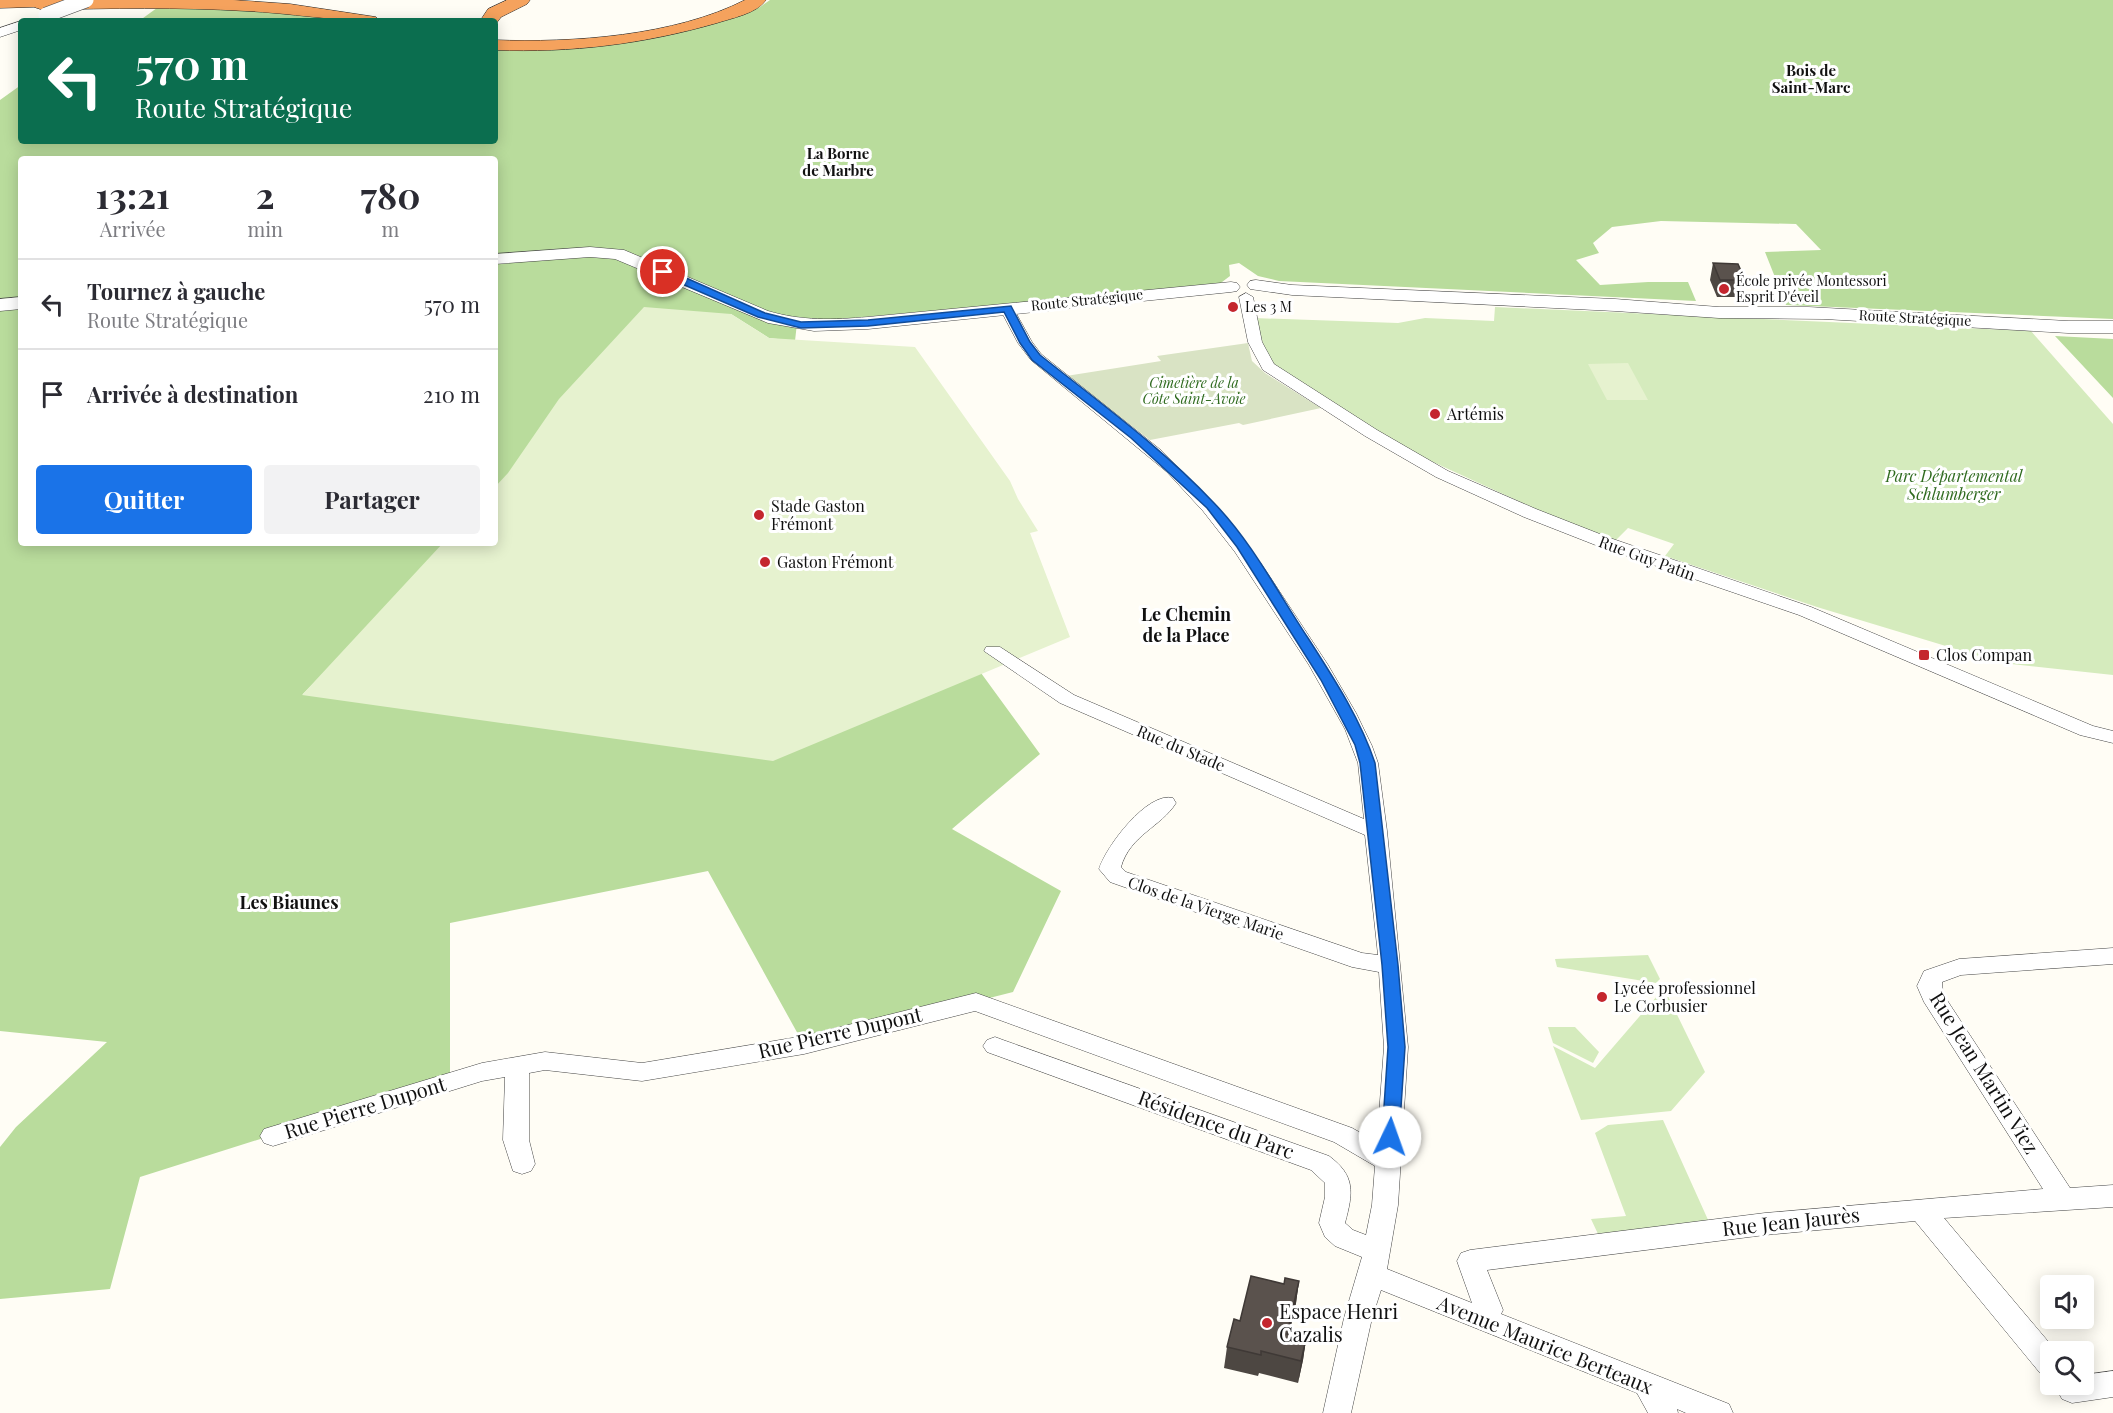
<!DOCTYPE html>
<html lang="fr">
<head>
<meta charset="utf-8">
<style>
	body { margin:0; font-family:"Playfair Display",serif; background:#f2f2f3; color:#2b2b33; height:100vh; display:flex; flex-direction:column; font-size:22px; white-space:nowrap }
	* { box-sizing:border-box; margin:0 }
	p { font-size:20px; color:#7c7c81 }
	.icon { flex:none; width:33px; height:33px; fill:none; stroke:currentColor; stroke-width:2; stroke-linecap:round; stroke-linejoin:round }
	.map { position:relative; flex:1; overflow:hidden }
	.panel { position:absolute; left:18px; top:156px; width:480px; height:390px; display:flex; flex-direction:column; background:#fff; border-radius:6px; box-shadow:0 3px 15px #0003 }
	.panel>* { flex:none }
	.guide { position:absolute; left:18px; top:18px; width:480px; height:126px; border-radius:6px; box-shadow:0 3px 15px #0003; background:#0b6e4f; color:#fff; overflow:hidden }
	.buttons { position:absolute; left:2040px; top:1275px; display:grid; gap:12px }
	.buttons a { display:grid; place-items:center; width:54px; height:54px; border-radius:6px; background:#fff; box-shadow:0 3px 15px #0003; font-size:30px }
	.pin { position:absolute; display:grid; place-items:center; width:51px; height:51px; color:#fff; margin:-26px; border:3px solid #fff; border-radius:50%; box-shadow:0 2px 6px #0007 }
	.me { position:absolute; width:66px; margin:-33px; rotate:3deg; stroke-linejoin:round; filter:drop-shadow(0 0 4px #0008) }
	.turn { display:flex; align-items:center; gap:21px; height:126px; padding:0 18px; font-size:27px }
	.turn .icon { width:78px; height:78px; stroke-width:2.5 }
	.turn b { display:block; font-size:42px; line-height:51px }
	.eta { display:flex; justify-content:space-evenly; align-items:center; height:102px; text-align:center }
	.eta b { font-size:36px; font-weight:700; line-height:42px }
	.cta { display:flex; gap:12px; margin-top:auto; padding:12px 18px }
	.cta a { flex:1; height:69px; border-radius:6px; background:#1a73e8; color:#fff; font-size:24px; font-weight:700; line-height:69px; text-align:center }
	.cta a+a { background:#f2f2f3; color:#2b2b33 }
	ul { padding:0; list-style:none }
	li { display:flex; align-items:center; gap:18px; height:90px; padding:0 18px; border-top:2px solid #e1e1e2 }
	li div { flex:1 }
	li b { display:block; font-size:22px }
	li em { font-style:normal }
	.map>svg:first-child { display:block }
	.green { fill:#d5ebbd }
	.forest { fill:#b9dc9c }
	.cemetery { fill:#d9e3c4 }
	.pitch { fill:#e6f2cf }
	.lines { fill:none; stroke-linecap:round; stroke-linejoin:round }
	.minor-casing { stroke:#444; stroke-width:1 }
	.tertiary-casing { stroke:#444; stroke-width:1 }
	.motorway-casing { stroke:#222; stroke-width:1 }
	.minor { fill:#fff; fill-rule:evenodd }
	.tertiary { fill:#fff; fill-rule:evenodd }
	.motorway { fill:#f5a25d; fill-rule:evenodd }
	.tertiary-bridge-casing { stroke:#444; stroke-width:16; stroke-linecap:butt }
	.tertiary-bridge { stroke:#fff; stroke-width:15 }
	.wall { fill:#4d4742 }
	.shaded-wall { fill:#3f3936 }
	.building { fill:#5a524d; stroke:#3f3936; stroke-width:1.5 }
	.route { fill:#1a73e8; stroke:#114b97; stroke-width:1.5 }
	.poi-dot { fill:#c4262e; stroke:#fff; stroke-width:2 }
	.labels { text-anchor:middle; stroke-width:6; stroke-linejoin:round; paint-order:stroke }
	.far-poi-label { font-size:14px; fill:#111; stroke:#fff; text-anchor:start }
	.far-street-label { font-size:14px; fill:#111; stroke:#fff }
	.far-park-label { font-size:14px; font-style:italic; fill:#2f6b1f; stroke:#fff }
	.far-neighbourhood-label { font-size:15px; font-weight:bold; fill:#111; stroke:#fff }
	.poi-label { font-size:16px; fill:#111; stroke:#fff; text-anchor:start }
	.park-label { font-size:16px; font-style:italic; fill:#2f6b1f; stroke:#fff }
	.street-label { font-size:16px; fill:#111; stroke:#fff }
	.neighbourhood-label { font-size:18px; font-weight:bold; fill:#111; stroke:#fff }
	.near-street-label { font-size:20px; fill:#111; stroke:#fff }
	.near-poi-label { font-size:20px; fill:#111; stroke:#fff; text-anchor:start }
</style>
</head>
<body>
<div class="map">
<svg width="2113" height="1413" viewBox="0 0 2113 1413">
	<rect width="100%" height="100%" fill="#fffdf5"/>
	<path class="green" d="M1495,307L2031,331L2113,424V675L2002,663L1817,607L1665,556L1674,544L1628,528L1616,540L1571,525L1411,452L1270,363L1254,318L1398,323L1425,318L1494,321Z
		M1648,955L1660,979L1656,983L1557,967L1555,959Z
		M1664,988L1705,1072L1671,1111L1581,1120L1553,1046L1595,1068Z
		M1548,1027H1575L1599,1052L1593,1063L1553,1043Z
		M1663,1120L1709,1222L1598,1234L1591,1219L1626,1216L1595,1133L1608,1125Z"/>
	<path class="forest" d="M770,0H2113V319L1786,305L1765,252L1821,250L1796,224L1661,221L1612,227L1593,243L1599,253L1576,260L1600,285L1648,282H1688L1696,301L1279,281L1258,276L1239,263L1229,265L1230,276L1218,285L797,323L795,341L769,338L731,314L597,559L495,543V159H21V543H451L303,694L474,718L973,662L1040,754L952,829L1061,891L1013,992L804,1045L708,871L450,923V1079L140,1177L110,1289L0,1299V1147L16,1127L107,1042L0,1031V100L21,85V141H495V47L586,45L718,22L760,7Z
		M161,5L274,8L341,21H139Z
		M2055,336L2113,339V398Z"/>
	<path class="cemetery" d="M1248,343L1252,361L1265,373L1321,408L1243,425L1239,423L1150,440L1066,376L1161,361L1157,356Z"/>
	<path class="pitch" d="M644,307L731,314L769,338L915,347L1010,481L1018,499L1038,531L1030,533L1070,637L773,761L302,695L443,543H495V487L508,473L559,399Z
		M1628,363L1648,400H1607L1588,364Z"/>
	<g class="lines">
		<defs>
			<path id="minor" d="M1246,293L1253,297L1262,342L1274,364L1377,430L1448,471L1536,509L1610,538L1811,607L2093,726L2113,731V743L2080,735L1799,615L1598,546L1524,517L1436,477L1365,436L1263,370L1248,342L1239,297Z
				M1007,305L1012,306L1032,342L1041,354L1162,451L1215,504L1262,565L1328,665L1356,713L1372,746L1378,763L1387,831L1408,1047L1398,1205L1387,1269L1472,1303L1457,1261L1461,1253L1470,1250L1765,1213L2043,1189L1924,1002L1917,986L1924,971L1959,959L2113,948V964L1961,975L1942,982L1943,994L2070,1188L2113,1185V1207L1944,1218L2057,1352H2050V1376L2040,1373L1915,1221L1765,1235L1487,1270L1503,1310L1501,1314L1729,1404L1733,1413H1686L1677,1409L1678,1413H1648L1637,1393L1381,1290L1372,1318L1351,1413H1323L1344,1318L1362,1257L1335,1246L1325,1237L1319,1223L1325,1197V1183L1311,1170L987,1052L983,1046L987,1040L995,1037L1003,1040L1329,1156C1356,1176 1353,1193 1345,1223L1353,1230L1366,1235L1372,1205L1375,1166L1334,1142L975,1011L804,1054L642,1081L545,1070L529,1073V1140L535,1164L531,1171L522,1174L513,1171L503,1140L505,1077L482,1081L273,1146L264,1143L260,1136L264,1129L482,1063L545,1052L642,1063L804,1036L976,993L1352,1128L1377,1142L1384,1047L1379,972L1352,967L1110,882L1099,869C1106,846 1148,791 1173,798L1176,803C1161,827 1130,835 1121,867L1126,872L1362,953L1378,955L1365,835L1060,703L984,651L986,647H1000L1074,695L1364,819L1358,763L1345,729L1309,665L1235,552L1203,511L1167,472L1031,360L1018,343L1000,309Z
				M2113,1371V1397L2072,1403L2062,1399L2054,1384H2084V1375Z"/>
			<path id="tertiary" d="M21,21V30L0,37V28Z
				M590,247L624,250L768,311C801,321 834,320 868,317L1231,282L1237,283L1240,287L1237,291L1231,292L868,329L814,331L768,323L615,259L590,257L495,264V254Z
				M1256,280L1292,285L1615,299L1719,307H1808L2068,321H2113V333H2068L1824,319L1719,318L1615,311L1292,295L1250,289L1247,285L1250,281Z
				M21,297V309L0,311V299Z"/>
			<path id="motorway" d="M0,0H233L290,4L376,17L379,21C334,21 290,13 246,11C178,7 111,8 43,10L34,7L0,8Z
				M507,0H530L527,4L501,17L495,25V21H480L488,9Z
				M745,0H766C756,14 732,18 717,23C644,44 571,53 495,50V40C572,43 675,36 745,0Z"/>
		</defs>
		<use href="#minor" class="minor-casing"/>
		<use href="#tertiary" class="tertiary-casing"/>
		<use href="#motorway" class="motorway-casing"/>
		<use href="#minor" class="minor"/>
		<use href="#tertiary" class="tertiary"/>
		<use href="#motorway" class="motorway"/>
		<defs>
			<path id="tertiary-bridge" d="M46,15L86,0"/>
		</defs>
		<use href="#tertiary-bridge" class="tertiary-bridge-casing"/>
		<use href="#tertiary-bridge" class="tertiary-bridge"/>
	</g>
	<path class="wall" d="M1713,263L1745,280L1741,297H1717L1710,280Z
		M1299,1281L1296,1303L1289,1335L1306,1339L1303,1360L1298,1383L1259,1373L1258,1376L1224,1368L1227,1347L1240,1321Z"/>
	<path class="shaded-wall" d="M1299,1281L1296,1303L1284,1355L1287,1334Z
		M1306,1339L1303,1360L1298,1383L1301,1361Z"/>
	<path class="building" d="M1713,263L1738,264L1745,280H1720Z
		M1251,1276L1284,1284L1285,1278L1299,1281L1287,1334L1306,1339L1301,1361L1261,1351V1355L1227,1347L1234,1319L1240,1321Z"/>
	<path class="route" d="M659,269H666L765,313L801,322L868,320L1011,306L1030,342L1040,355C1099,402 1162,448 1214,503C1252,542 1278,593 1308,638C1333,677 1360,718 1375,763L1398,965L1405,1047L1399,1137L1397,1142L1390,1144L1384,1142L1382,1137L1388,1047L1382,965L1360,763L1355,745L1321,680L1237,547L1207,508L1131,438L1032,360L1020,343L1004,312L868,326L801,328L758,317L659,274Z"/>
	<g class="poi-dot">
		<circle cx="1724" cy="289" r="6"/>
		<circle cx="1233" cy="307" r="6"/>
		<circle cx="1435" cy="414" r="6"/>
		<circle cx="759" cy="515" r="6"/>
		<circle cx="765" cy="562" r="6"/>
		<rect x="1918" y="649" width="12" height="12" rx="3"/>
		<circle cx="1602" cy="997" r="6"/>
		<circle cx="1267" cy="1323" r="6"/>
	</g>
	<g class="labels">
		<g class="far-poi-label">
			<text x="1736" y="286">École privée Montessori<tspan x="1736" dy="16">Esprit D'éveil</tspan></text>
			<text x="1245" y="312">Les 3 M</text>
		</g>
		<g class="far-street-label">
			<text transform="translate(1087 300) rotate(-6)" y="5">Route Stratégique</text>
			<text transform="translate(1915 318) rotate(3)" y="5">Route Stratégique</text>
		</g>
		<g class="far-park-label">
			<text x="1194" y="388">Cimetière de la<tspan x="1194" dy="16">Côte Saint-Avoie</tspan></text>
		</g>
		<g class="far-neighbourhood-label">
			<text x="1811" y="76">Bois de<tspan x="1811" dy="17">Saint-Marc</tspan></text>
			<text x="838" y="159">La Borne<tspan x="838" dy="17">de Marbre</tspan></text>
		</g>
		<g class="poi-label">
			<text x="1447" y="420">Artémis</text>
			<text x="771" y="512">Stade Gaston<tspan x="771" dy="18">Frémont</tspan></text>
			<text x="777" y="568">Gaston Frémont</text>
			<text x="1936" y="661">Clos Compan</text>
			<text x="1614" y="994">Lycée professionnel<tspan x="1614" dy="18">Le Corbusier</tspan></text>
		</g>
		<g class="park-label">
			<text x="1954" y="482">Parc Départemental<tspan x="1954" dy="18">Schlumberger</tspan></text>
		</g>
		<g class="street-label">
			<text transform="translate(1647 558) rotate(20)" y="6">Rue Guy Patin</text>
			<text transform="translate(1181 748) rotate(23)" y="6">Rue du Stade</text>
			<text transform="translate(1206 908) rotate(19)" y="6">Clos de la Vierge Marie</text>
		</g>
		<g class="neighbourhood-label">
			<text x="1186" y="621">Le Chemin<tspan x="1186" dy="21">de la Place</tspan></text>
			<text x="289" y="909">Les Biaunes</text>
		</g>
		<g class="near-street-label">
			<text transform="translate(840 1033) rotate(-13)" y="7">Rue Pierre Dupont</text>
			<text transform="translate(1984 1073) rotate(58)" y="7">Rue Jean Martin Viez</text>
			<text transform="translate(365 1108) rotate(-17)" y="7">Rue Pierre Dupont</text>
			<text transform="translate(1216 1125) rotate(20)" y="7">Résidence du Parc</text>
			<text transform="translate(1791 1222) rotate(-6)" y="7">Rue Jean Jaurès</text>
			<text transform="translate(1545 1345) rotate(22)" y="7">Avenue Maurice Berteaux</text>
		</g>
		<g class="near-poi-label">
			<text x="1279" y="1319">Espace Henri<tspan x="1279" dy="23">Cazalis</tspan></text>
		</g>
	</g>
</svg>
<div class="buttons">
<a><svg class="icon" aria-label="sound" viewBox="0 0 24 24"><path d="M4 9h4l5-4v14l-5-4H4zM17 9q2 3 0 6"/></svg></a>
<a><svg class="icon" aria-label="search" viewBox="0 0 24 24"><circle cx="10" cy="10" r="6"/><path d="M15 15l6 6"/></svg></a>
</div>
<div class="pin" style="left:663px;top:272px;background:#d93025"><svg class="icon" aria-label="arrive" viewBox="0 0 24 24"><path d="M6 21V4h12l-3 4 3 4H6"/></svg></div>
<svg class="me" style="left:1390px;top:1137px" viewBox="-20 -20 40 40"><circle r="19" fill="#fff"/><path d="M0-13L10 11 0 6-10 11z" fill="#1a73e8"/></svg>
<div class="guide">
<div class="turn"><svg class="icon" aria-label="left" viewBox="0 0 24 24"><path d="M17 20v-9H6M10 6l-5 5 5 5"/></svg><div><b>570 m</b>Route Stratégique</div></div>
</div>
<section class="panel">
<div class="eta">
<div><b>13:21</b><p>Arrivée</p></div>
<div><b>2</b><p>min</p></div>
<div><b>780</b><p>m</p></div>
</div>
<ul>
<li><svg class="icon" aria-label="left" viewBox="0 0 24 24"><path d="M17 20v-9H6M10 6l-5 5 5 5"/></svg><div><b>Tournez à gauche</b><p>Route Stratégique</p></div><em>570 m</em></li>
<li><svg class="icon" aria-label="arrive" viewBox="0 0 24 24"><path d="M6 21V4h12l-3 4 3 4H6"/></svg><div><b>Arrivée à destination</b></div><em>210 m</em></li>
</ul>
<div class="cta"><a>Quitter</a><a>Partager</a></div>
</section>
</div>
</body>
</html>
